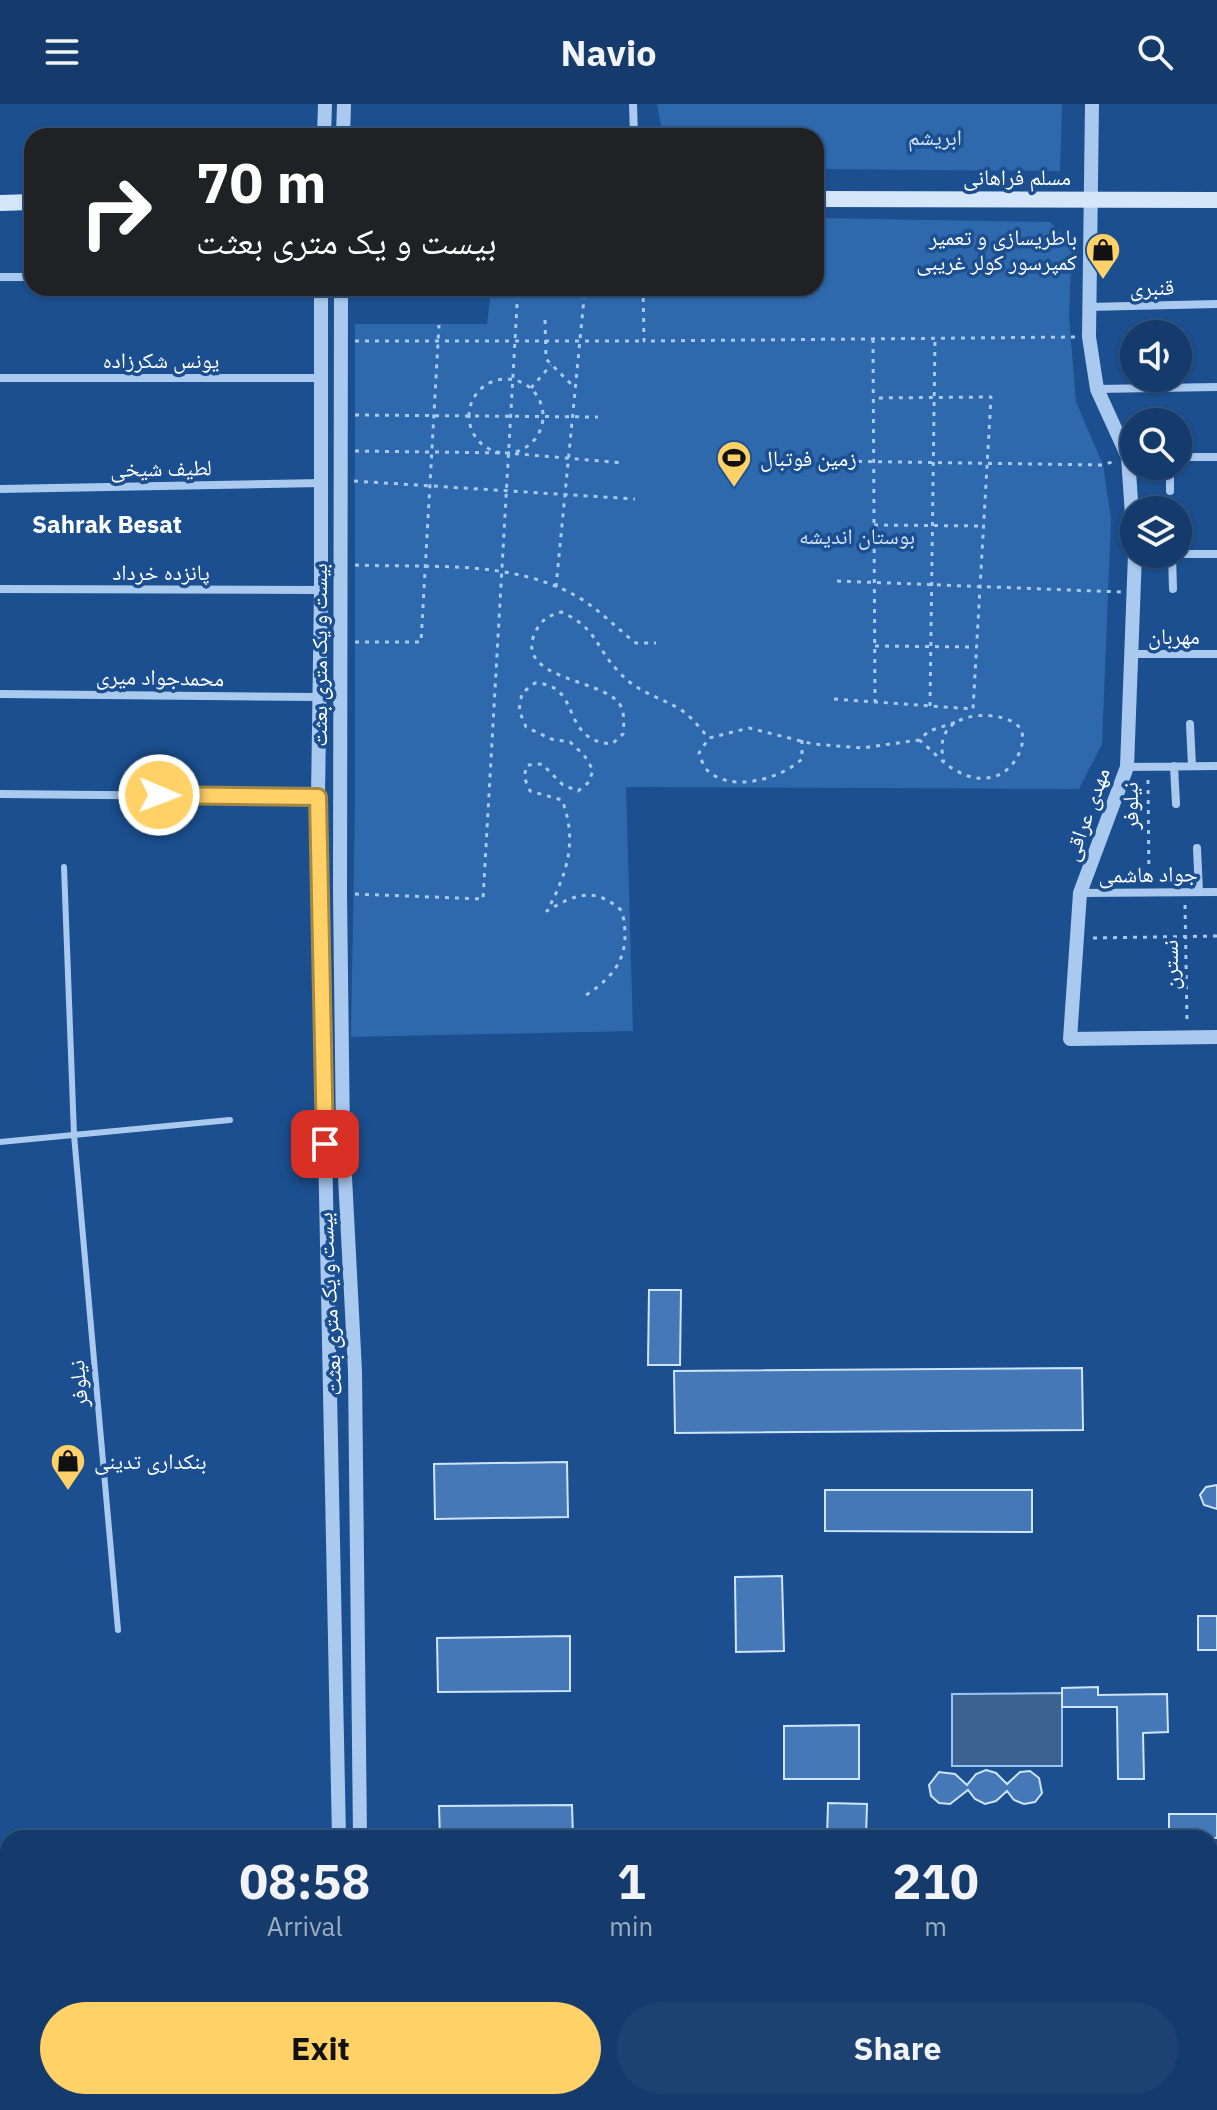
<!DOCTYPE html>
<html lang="en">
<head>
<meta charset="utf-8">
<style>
	body { margin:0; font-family:"IBM Plex Sans","Noto Naskh Arabic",sans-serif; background:#1d4271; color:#f1f3f6; height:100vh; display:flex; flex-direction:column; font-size:30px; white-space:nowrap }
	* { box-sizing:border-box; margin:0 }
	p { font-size:26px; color:#9dadc1 }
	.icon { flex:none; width:44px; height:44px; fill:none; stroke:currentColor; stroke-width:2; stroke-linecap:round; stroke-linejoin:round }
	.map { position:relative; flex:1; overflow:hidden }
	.side { position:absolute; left:0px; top:1726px; width:1218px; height:280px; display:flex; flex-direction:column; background:#143b6b; border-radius:24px 24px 0 0; box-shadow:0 2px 6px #0004,0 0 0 2px #33557e }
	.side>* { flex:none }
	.top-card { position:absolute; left:24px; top:24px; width:800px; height:168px; border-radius:24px; box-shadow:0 2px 6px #0004,0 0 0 2px #33557e; background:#202124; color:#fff; overflow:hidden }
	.tools { position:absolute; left:1120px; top:216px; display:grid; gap:16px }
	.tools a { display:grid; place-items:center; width:72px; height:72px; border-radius:50%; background:#143b6b; box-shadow:0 2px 6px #0004,0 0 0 2px #33557e; font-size:40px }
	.pin { position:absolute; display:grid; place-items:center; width:68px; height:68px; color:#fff; margin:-34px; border-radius:16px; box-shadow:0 4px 12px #0006 }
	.me { position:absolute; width:88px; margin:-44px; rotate:91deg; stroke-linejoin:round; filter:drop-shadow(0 0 6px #0008) }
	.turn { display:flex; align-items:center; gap:28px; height:168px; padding:0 40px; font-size:36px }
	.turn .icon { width:104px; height:104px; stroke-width:2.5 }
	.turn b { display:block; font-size:56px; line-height:68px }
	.eta { display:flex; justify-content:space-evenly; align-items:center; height:136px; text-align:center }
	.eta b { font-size:48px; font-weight:700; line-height:56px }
	.cta { display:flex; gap:16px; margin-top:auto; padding:16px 40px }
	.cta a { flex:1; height:92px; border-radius:48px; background:#ffd166; color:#111; font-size:32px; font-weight:700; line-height:92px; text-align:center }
	.cta a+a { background:#1d4271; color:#f1f3f6 }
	header { display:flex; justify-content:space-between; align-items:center; height:104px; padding:0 40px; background:#143b6b; font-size:36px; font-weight:700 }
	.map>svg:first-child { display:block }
	.green { fill:#2e69ad }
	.water { fill:#3c6290; stroke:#9cc4f0; stroke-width:2 }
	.building { fill:#4478b7; stroke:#cfe3fa; stroke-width:2 }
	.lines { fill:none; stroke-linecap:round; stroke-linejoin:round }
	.path { stroke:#a9c9ee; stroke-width:3; stroke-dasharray:4 6; stroke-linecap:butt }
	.service { stroke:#a9c9ee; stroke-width:6 }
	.minor { stroke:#a9c9ee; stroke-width:8 }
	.tertiary { stroke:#a9c9ee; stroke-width:14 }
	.secondary { stroke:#d6e6fa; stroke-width:16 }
	.route-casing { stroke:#a68842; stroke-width:20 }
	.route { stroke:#ffd166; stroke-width:14 }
	.labels { text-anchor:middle; stroke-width:7; stroke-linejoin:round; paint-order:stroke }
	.park-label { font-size:22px; fill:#cfe3fa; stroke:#1b4f8f }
	.street-label { font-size:22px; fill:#fff; stroke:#1b4f8f }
	.poi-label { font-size:22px; fill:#fff; stroke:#1b4f8f; text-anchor:start }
	.neighbourhood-label { font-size:24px; font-weight:bold; fill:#fff; stroke:#1b4f8f }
</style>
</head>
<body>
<header><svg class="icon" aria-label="menu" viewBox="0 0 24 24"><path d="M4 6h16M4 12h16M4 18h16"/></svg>Navio<svg class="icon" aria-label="search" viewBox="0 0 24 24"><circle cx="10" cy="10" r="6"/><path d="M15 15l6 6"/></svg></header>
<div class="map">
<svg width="1217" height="2006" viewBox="0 0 1217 2006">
	<rect width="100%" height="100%" fill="#1b4f8f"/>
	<path class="green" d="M657,0H1062L1060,67L816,65V32H663Z
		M816,114L1050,118L1072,140L1069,212L1076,298L1103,361L1111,415L1102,640L1079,685L626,683L633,927L351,933L355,696V220H487L491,184H816Z"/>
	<path class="water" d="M1062,1589V1662H952V1590Z"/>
	<path class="building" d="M649,1186H681L680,1261H648Z
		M1082,1264L1083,1326L675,1329L674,1267Z
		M567,1358L568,1413L435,1415L434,1360Z
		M1217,1381V1405L1204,1401L1200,1391L1206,1383Z
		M825,1386H1032V1428L825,1427Z
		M782,1472L784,1547L736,1548L735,1473Z
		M1198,1512H1217V1546H1198Z
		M570,1532V1587L438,1588L437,1534Z
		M1098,1583V1591L1167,1590L1168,1628L1143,1629L1144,1675H1118L1117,1603H1062V1584Z
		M859,1621V1675H784V1622Z
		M986,1666L996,1669L1007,1680L1020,1668L1030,1667L1039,1674L1042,1689L1035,1698L1024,1700L1014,1696L1007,1687L996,1697L985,1700L975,1695L968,1686L950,1700L939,1699L931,1692L929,1681L939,1668L955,1670L967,1681L976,1670Z
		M828,1699L867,1700L866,1734H827Z
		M572,1701L573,1734H440L439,1702Z
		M1169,1710H1217V1734H1169Z"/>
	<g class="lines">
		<path class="path" d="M643,184L644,237L1075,233
			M545,216L546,255L575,284
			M873,235L875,598
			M355,237H643
			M469 312a37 37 0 1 1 74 0a37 37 0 1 1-74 0Z
			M531,284L551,261
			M355,311L598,313
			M355,347L507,349L624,359
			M828,357L1103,361L1115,357
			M354,377L635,395
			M874,421L983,422
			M355,461C428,464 512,455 578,493C600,506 616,524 636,539H656
			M837,477L1121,488
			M556,483L585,184
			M355,538H421L439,221
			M875,542L975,543
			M834,595L973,605L991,293L874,294
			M930,602L935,234
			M802,636V655C782,674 731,690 707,666C703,662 701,654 699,649L709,634L749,624L813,640L862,644L919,636L929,627L956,618
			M919,636C931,645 944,661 957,667C977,679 1003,677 1016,655C1021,647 1025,635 1021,626C1012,605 928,600 944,657
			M1148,676L1149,776
			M355,790L483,795L518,184
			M1185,801L1187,917
			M1093,834L1217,832
			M586,891C620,869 631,847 622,807C595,782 575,790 547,807C567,770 578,737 562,696L530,687L524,673L527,661L542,660L563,681L578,687L589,678L593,666L584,651L570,638L551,635L526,623L519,606L522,589L535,579C584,581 558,636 612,640L623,630C624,620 625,608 619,599C600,575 517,575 534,531C540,517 547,512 561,508C598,524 595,544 620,569C637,588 657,592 678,604C691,611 699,624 709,634"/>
		<path class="service" d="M64,763L74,1031L118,1526
			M0,1038L230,1016"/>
		<path class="minor" d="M633,0L634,32
			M0,173H32
			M1088,203L1217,200
			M0,274H321
			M1097,285L1217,283
			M1178,353H1217
			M0,385L322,379
			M1170,387V362
			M1135,450H1217
			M1172,450L1173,485
			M0,485L321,486
			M1131,550H1217
			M0,590L320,593
			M1190,620L1192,662
			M1174,662L1176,700
			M1127,663L1217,662
			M0,690L318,693
			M1197,744L1199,788
			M1080,789L1217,788
			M0,1988H8
			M252,1998L344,2002"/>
		<path class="tertiary" d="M1092,0L1089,233L1097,285L1128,353L1134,440
			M324,32L325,0
			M343,32L344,0
			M321,184V486L318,693L339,1734
			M341,184L340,789L343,1034L355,1267L360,1734
			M1135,450L1127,663L1080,789L1070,935L1217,933
			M344,1998V2006
			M360,2006V1998"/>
		<path class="secondary" d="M816,95L1217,96
			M0,99L32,98"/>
	</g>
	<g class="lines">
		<defs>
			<path id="route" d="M159,691L318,693L325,1040"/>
		</defs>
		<use href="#route" class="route-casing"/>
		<use href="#route" class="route"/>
	</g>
	<defs>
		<symbol id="shop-pin" viewBox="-11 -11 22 30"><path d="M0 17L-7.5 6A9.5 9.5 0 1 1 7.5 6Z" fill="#ffd166" stroke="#1b4f8f"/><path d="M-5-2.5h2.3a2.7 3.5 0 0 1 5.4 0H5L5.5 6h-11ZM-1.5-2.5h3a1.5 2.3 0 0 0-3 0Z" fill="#111"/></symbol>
		<symbol id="stadium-pin" viewBox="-11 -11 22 30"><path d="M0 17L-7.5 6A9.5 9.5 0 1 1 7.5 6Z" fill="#ffd166" stroke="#1b4f8f"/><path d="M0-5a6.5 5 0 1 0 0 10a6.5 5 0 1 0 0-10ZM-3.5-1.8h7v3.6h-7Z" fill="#111"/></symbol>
	</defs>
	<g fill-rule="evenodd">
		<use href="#shop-pin" x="1083" y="126" width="40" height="54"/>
		<use href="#stadium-pin" x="714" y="334" width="40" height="54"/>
		<use href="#shop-pin" x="48" y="1337" width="40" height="54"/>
	</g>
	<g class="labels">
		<g class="park-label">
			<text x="935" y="41">ابریشم</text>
			<text x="857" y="440">بوستان اندیشه</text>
		</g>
		<g class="street-label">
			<text x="1017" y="81">مسلم فراهانی</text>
			<text transform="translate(1152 183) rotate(-1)" y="8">قنبری</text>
			<text x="161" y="264">یونس شکرزاده</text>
			<text transform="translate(161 364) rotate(-1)" y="8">لطیف شیخی</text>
			<text x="161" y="476">پانزده خرداد</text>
			<text x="1174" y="540">مهربان</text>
			<text transform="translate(319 551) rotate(-90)" y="8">بیست و یک متری بعثت</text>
			<text transform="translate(160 573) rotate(1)" y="8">محمدجواد میری</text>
			<text transform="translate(1130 702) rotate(-91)" y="8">نیلوفر</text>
			<text transform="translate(1086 710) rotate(-70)" y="8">مهدی عراقی</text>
			<text transform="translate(1148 770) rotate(-1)" y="8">جواد هاشمی</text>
			<text transform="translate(1170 861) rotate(-91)" y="8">نسترن</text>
			<text transform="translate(329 1200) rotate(-93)" y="8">بیست و یک متری بعثت</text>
			<text transform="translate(78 1280) rotate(-95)" y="8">نیلوفر</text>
		</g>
		<g class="poi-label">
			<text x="1077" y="141" text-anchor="end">باطریسازی و تعمیر<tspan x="1077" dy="25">کمپرسور کولر غریبی</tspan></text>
			<text x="760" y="362">زمین فوتبال</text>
			<text x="94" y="1365">بنکداری تدینی</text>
		</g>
		<g class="neighbourhood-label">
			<text x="107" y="429">Sahrak Besat</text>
		</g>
	</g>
</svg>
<div class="tools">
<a><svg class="icon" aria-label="sound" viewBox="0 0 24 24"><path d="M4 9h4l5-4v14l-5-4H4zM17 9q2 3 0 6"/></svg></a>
<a><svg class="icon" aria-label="search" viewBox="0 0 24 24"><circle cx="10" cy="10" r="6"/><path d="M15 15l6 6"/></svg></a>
<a><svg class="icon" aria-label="layers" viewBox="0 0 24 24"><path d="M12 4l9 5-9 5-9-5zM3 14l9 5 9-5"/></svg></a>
</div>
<div class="pin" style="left:325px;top:1040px;background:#d93025"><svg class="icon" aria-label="arrive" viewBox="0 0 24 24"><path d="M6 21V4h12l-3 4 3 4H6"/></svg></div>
<svg class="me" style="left:159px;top:691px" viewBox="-20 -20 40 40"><circle r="17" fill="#ffd166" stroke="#fff" stroke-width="3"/><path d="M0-11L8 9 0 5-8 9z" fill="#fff"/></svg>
<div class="top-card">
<div class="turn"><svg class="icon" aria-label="right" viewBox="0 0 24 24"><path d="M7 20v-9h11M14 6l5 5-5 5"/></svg><div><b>70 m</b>بیست و یک متری بعثت</div></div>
</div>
<section class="side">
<div class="eta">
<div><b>08:58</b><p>Arrival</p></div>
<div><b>1</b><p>min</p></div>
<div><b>210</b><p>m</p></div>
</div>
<div class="cta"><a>Exit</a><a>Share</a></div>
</section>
</div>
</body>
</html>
